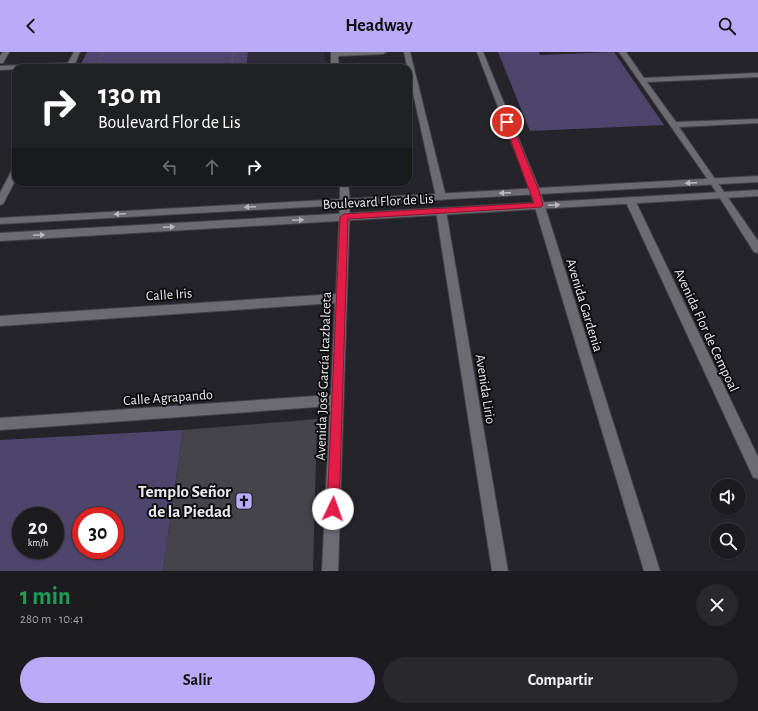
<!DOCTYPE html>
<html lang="es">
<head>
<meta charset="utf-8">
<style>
	body { margin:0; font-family:"Alegreya Sans",sans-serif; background:#29282d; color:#f1f3f6; height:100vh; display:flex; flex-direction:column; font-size:15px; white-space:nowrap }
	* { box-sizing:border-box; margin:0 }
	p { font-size:13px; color:#a0a1a5 }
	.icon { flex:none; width:22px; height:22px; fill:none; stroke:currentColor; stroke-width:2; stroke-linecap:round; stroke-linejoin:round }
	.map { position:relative; height:519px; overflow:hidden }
	.panel { display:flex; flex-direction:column; background:#1c1b20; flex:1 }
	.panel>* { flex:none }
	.banner { position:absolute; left:12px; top:12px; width:400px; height:122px; border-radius:12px; box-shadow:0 1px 3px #0004,0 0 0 1px #3a393e; background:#202124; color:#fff; overflow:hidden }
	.fabs { position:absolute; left:710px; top:427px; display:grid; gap:8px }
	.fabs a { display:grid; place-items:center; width:36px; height:36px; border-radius:50%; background:#1c1b20; box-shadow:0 1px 3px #0004,0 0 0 1px #3a393e; font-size:20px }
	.speed { position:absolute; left:12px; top:455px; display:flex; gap:8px; font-size:20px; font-weight:700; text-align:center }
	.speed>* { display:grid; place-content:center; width:52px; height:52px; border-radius:50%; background:#1c1b20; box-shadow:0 1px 3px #0004,0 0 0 1px #3a393e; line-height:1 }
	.speed small { font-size:10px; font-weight:400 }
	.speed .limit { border:6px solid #d22; background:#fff; color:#111 }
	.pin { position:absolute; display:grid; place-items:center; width:34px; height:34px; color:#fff; margin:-17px; border:2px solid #fff; border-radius:50%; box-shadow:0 1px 4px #0007 }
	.me { position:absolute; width:44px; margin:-22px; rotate:3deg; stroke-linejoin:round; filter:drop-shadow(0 0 3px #0008) }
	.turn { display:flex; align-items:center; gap:14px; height:84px; padding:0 20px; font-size:18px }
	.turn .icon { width:52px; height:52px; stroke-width:2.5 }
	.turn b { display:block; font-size:28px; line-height:34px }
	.lanes { display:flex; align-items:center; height:38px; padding:0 20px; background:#0003; justify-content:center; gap:20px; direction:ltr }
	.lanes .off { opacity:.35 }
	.round { display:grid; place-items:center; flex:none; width:42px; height:42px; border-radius:21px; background:#29282d }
	.headline { display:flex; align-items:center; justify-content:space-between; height:68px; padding:0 20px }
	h1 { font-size:24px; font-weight:700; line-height:30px; color:#1e9e55 }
	.cta { display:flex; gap:8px; margin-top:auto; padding:8px 20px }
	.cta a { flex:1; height:46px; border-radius:24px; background:#b9abf7; color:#111; font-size:16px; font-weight:700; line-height:46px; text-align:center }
	.cta a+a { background:#29282d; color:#f1f3f6 }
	header { display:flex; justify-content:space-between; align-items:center; height:52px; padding:0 20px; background:#b9abf7; color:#111; font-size:18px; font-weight:700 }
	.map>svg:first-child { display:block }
	.built { fill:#2e2c38 }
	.green { fill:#4d456b; fill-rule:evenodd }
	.building { fill:#45444b }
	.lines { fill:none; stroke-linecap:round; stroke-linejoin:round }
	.minor-casing { stroke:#434248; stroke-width:2 }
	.tertiary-casing { stroke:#434248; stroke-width:2 }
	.path { stroke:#6b6a70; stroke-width:2; stroke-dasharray:0.5 2; stroke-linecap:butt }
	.minor { fill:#6c6b72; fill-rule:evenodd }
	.tertiary { fill:#6c6b72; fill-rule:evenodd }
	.oneway { fill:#b8b8bd }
	.route { fill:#e11d48; stroke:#92132f }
	.labels { text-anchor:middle; stroke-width:4; stroke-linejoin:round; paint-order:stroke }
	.street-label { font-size:14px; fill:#ebebef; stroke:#0e0e11 }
	.near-poi-label { font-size:17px; font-weight:bold; fill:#ebebef; stroke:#0e0e11; text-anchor:end }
</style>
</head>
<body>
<header><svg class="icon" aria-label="back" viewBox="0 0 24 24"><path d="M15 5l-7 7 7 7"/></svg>Headway<svg class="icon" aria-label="search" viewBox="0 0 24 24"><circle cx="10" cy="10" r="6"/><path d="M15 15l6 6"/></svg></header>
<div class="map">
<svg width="758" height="519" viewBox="0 0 758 519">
	<rect width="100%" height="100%" fill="#25242a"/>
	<path class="built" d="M248,0H324L326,16H246Z"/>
	<path class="green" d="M87,0H248L246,16H79Z
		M498,0H539L540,3L614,0L664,73L530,79Z
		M183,378L163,519H0V388ZM21,464H55V498H21ZM81,464H115V498H81Z"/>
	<path class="building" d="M317,367L313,519H163L183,378Z"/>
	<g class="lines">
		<defs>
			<path id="minor" d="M3,0H9L3,11H0V4Z
				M74,0H80L73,16H16V17L0,18V14L68,11Z
				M331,0H386L383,2L338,4L339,16H331Z
				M404,0H410L446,145L441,148L436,145Z
				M477,0H483L540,139L660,519H644L530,139Z
				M619,0H626L644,26L758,21V25L647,30L676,70L758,67V71L679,75L758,189V201L754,200L711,132Z
				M16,115V127L3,152L0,153V141L12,118Z
				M340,130H348L350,150L338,519H322L330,354L0,378V366L331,343L335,251L0,274V264L336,242L340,150Z
				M630,145L635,148L758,405V427L753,425L625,148Z
				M441,156L446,159L508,519H492L436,159Z"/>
			<path id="tertiary" d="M758,124V130L0,172V166Z
				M758,138V144L0,189V181Z"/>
		</defs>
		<use href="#minor" class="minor-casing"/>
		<use href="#tertiary" class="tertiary-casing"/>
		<path class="path" d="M95,16L103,0
			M231,16L234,0"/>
		<use href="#minor" class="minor"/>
		<use href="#tertiary" class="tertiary"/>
	</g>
	<defs><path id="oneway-solid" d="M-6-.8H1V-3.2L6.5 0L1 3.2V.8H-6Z"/></defs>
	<g class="oneway">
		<use href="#oneway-solid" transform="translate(691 131) rotate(177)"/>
		<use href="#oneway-solid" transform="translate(505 141) rotate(177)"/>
		<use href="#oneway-solid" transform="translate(554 153) rotate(-3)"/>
		<use href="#oneway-solid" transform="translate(250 155) rotate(177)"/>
		<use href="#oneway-solid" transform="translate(120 162) rotate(177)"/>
		<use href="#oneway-solid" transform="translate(298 168) rotate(-3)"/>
		<use href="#oneway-solid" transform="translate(169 175) rotate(-3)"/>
		<use href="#oneway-solid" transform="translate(39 183) rotate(-3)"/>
	</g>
	<path class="route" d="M505,68L511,70L539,139L543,153L541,155L348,167L339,457L337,461L333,463L329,461L327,457L340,165L344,162L534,151L504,70Z"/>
	<defs>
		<symbol id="church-square" viewBox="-11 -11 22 22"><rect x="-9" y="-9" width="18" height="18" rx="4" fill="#b9abf7" stroke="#0e0e11"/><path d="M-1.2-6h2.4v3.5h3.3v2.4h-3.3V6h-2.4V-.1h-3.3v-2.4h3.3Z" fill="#111"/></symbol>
	</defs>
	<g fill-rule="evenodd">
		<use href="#church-square" x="234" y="439" width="20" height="20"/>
	</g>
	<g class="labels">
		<g class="street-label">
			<text transform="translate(378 149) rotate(-3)" y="5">Boulevard Flor de Lis</text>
			<text transform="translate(169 242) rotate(-4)" y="5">Calle Iris</text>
			<text transform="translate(585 253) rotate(73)" y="5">Avenida Gardenia</text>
			<text transform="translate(707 278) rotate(65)" y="5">Avenida Flor de Cempoal</text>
			<text transform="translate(323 324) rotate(-88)" y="5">Avenida José García Icazbalceta</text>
			<text transform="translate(486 337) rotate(81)" y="5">Avenida Lirio</text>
			<text transform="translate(168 345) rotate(-4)" y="5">Calle Agrapando</text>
		</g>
		<g class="near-poi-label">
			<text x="231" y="445">Templo Señor<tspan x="231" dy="20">de la Piedad</tspan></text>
		</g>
	</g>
</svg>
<div class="fabs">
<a><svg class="icon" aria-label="sound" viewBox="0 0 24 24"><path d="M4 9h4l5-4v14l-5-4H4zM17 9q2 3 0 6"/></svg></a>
<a><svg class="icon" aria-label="search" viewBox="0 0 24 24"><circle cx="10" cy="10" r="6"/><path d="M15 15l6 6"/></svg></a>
</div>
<div class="speed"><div>20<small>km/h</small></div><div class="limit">30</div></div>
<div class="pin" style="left:507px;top:70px;background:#d93025"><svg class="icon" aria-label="arrive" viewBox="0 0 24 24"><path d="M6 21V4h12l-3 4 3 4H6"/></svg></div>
<svg class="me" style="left:333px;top:457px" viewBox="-20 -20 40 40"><circle r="19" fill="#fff"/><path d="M0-13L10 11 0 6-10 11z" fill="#e11d48"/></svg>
<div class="banner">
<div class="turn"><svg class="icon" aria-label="right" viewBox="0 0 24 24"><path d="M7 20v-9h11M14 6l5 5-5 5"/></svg><div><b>130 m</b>Boulevard Flor de Lis</div></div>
<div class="lanes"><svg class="icon off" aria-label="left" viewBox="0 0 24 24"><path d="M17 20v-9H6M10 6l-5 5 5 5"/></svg><svg class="icon off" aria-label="ahead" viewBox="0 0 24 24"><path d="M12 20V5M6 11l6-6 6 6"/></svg><svg class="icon" aria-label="right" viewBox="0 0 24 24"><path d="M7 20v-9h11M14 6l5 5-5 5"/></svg></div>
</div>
</div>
<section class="panel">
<div class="headline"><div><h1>1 min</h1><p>280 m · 10:41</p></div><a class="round"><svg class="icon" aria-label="close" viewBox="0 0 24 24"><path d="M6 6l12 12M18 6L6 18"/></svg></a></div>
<div class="cta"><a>Salir</a><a>Compartir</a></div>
</section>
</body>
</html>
